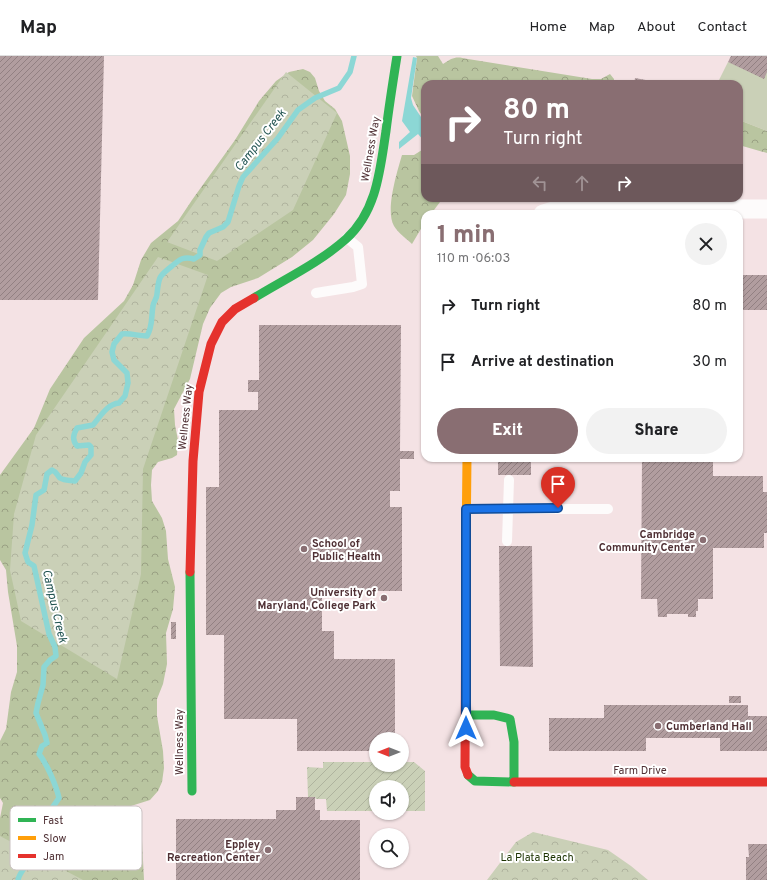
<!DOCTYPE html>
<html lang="en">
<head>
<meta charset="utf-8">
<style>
	body { margin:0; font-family:Overpass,sans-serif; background:#f2f2f2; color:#202124; height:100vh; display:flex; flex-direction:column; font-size:15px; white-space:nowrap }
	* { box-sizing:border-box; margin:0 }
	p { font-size:13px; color:#757577 }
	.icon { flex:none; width:22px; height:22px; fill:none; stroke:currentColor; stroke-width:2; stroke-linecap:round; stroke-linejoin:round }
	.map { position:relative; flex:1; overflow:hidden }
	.panel { position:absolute; left:421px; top:154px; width:322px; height:252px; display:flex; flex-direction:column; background:#fff; border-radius:12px; box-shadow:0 1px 3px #0004 }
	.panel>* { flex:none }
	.top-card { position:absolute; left:421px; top:24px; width:322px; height:122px; border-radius:12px; box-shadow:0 1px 3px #0004; background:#896e72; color:#fff; overflow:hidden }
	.needle { width:26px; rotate:270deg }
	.buttons { position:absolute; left:369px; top:676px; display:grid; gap:8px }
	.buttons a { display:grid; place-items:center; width:40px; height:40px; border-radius:50%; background:#fff; box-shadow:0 1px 3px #0004; font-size:20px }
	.pin { position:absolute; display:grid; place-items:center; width:34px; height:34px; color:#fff; margin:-41px -17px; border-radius:50% 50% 50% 0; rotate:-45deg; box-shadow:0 0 4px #0007 }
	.pin .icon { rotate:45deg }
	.me { position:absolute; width:44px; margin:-22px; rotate:0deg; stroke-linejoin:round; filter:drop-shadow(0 0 3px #0008) }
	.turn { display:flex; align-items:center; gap:14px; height:84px; padding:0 16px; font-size:18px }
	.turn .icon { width:52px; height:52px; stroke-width:2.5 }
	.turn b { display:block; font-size:28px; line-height:34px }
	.lanes { display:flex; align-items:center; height:38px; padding:0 16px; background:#0003; justify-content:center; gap:20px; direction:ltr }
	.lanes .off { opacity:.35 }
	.round { display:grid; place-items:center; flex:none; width:42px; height:42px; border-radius:21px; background:#f2f2f2 }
	.overview { display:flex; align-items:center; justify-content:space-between; height:68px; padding:0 16px }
	h1 { font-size:24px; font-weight:800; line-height:30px; color:#896e72 }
	.primary-button { display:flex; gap:8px; margin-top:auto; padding:8px 16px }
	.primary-button a { flex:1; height:46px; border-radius:24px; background:#896e72; color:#fff; font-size:16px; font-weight:800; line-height:46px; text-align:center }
	.primary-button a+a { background:#f2f2f2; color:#202124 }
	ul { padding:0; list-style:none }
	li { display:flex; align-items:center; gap:12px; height:56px; padding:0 16px }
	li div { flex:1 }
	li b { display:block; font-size:15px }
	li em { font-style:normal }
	header { display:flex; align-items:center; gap:24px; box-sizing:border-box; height:56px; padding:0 20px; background:#fff; border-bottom:1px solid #e0e0e0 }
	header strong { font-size:19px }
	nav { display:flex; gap:22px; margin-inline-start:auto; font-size:14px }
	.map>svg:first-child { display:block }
	.grass { fill:#cad0b7 }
	.forest { fill:url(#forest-crowns) }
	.park { fill:url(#park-crowns) }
	.garden { fill:url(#garden-furrows) }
	.water { fill:#8cd7d5 }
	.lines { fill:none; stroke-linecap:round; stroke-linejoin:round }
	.stream { stroke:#8cd7d5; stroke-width:5.5 }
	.building { fill:url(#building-hatch) }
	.lane { stroke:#fdfbfb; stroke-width:10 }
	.street { stroke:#fdfbfb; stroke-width:19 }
	.fast { stroke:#30b455; stroke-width:9 }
	.slow { stroke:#ff9f0a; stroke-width:9 }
	.jam { stroke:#e5322d; stroke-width:9 }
	.route-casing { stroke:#114b97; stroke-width:10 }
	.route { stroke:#1a73e8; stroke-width:7 }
	.poi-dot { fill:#896e72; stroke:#fff; stroke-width:1.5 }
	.labels { text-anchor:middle; stroke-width:4; stroke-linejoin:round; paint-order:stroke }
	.street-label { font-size:11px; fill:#4f3034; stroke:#fff }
	.poi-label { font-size:11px; font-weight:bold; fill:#4f3034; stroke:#fff; text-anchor:end }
	.park-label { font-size:11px; fill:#1b3200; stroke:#fff }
	.water-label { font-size:12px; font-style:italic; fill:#235553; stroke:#fff }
	.key { fill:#fff; stroke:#cac1c2; stroke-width:1 }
	.key-label { font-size:11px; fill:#4f3034 }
</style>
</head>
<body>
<header>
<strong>Map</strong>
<nav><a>Home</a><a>Map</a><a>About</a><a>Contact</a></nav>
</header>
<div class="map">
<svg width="767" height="824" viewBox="0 0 767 824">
	<defs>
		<pattern id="forest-crowns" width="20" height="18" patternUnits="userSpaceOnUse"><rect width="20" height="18" fill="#b9c5a0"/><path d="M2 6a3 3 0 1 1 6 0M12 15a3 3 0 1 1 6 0" fill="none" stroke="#99a083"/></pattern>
		<pattern id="park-crowns" width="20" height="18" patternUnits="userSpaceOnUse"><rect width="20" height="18" fill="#cad0b7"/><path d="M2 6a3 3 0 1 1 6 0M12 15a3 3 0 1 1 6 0" fill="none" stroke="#afb39e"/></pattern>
		<pattern id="garden-furrows" width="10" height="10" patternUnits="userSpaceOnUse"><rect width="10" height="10" fill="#cad0b7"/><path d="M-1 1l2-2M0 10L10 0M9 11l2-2" fill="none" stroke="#afb39e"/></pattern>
		<pattern id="building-hatch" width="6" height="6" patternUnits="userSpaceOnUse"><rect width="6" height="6" fill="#b19d9f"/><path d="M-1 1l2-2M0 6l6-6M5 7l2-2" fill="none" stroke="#928082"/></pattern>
	</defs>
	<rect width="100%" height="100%" fill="#f4e2e4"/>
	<path class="grass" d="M728,6L767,16V75L739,64V28H717Z"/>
	<path class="forest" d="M416,0H438L443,8C453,1 456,0 468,3L592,23H601L610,18L614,23V28H425V64L419,55L412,40L417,2Z
		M303,13L310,16L315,22L319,35L325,45L335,53L342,65L350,100V118L346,139L334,158L313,184L292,201L258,222L231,231L221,237L210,252L203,268L190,323L174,353L175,369L178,384L177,399L172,402L158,406L152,414L151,429L152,445L162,462L166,475L168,503L175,531L173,553L166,577L167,608L163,628L157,643V660L163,695L164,712L162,726L158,735L150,744L131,750L133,773L142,784L144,824H0V762L3,747L0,742V685L6,673L11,636L17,616V590L8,536L6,514L0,504V419L34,372L50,333L84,282L124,245L133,229L141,204L151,187L178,165L192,144L235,84L259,45L276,25L289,16Z
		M739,64L767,75V97L739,89Z
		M425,92V142H443L431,158H425V166L412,188C407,183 398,177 394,170C385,155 397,116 402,99H414Z"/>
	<path class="park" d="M286,16L337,57L293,154L217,205L167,186Z
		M158,201L208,219L143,413L141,518L117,623L21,565L10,514L14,458L36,379Z
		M533,776L608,794L631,810L648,824H487L516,786Z
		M0,780L83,824H0Z"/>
	<path class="garden" d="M323,706H376V709H402V706H414L425,715V755H402V731H376V755H327L326,743H316L315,741H308L307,711L323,712Z"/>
	<path class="water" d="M413,1L417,2L411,42L413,49L425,67V86L418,78L399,93V86L410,76L402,65Z"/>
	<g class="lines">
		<path class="stream" d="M18,824C19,818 24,813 27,808C39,784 43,763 59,742C56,729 47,708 39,698L42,690L47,687L45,679L36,657L38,647L43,629L44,611L50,604L56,600L55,591L49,578L34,510L28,506L25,497L32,469L36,439L44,434L47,418L52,414C57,416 57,419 60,422C65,425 70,424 75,425L81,417L85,406L91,399V391L89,389L77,390C72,384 73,379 77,372L93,369C100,361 107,348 119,347L125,340L128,327L127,317L114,304L112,296L114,288L122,278C131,277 138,280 147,280C153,270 151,261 153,250C153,246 157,243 157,238C159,221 158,221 172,210C180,203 184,200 194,203L200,199V194L206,181L209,177L223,171L228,166L239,130L243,121L278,82L298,54L315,42L339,32L350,16L354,0"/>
	</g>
	<path class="building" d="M0,0H104L98,244H0Z
		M731,0H767V16L764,23L728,6Z
		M635,22L662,27V28H634Z
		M739,219H767V254H741V271H739Z
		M259,269H401L400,395H414V403H400V435H390V451H402V535H322V575H334V603H395V683H376V695H297V663H224V579H206V431H219V354H258V336H248V324H259Z
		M498,402H531V419H498Z
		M642,402H713V420H763V436H767V477H764V492H713V543H698V555H696V561H688V558H667V561H658L657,543H641Z
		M499,490H532L533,611L500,610Z
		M171,566H176V583H171Z
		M729,640H741V647H729Z
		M604,649H748V660H767V695H720V682H646V695H549V662H604Z
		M296,741H315V754H320V764H360V824H176V763H276V754H296Z
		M748,788H767V824H746V801H749Z"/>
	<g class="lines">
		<path class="lane" d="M316,237L353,231L362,228L358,191L347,182
			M467,453H608
			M507,485L509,424"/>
		<path class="street" d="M543,158L553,155L576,153H767"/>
		<path class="fast" d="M254,242C285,223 319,207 346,183C377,155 380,114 386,75C389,50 393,25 397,0
			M190,516L192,735
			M466,659H494L510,663L514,686V726L475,725L468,719"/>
		<path class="slow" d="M466,494L467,402"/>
		<path class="jam" d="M466,494L465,711L468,719
			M190,516L193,405L199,336L211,288L222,266L235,253L254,242
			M514,726H767"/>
	</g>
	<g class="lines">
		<defs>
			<path id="route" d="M466,672V453L558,452"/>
		</defs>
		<use href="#route" class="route-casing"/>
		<use href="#route" class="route"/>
	</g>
	<g class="poi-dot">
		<circle cx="703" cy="484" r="4"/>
		<circle cx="304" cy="493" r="4"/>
		<circle cx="384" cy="542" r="4"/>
		<circle cx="658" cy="670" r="4"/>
		<circle cx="268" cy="794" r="4"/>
	</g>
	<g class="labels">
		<g class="street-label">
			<text transform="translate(370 93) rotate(-80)" y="4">Wellness Way</text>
			<text transform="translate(185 361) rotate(-84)" y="4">Wellness Way</text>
			<text transform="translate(179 686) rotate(-90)" y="4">Wellness Way</text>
			<text x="640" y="718">Farm Drive</text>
		</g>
		<g class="poi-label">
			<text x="695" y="482">Cambridge<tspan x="695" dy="13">Community Center</tspan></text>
			<text x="312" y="491" text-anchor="start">School of<tspan x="312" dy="13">Public Health</tspan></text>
			<text x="376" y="540">University of<tspan x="376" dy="13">Maryland, College Park</tspan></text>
			<text x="666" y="674" text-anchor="start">Cumberland Hall</text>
			<text x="260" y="792">Eppley<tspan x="260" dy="13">Recreation Center</tspan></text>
		</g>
		<g class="park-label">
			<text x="537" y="805">La Plata Beach</text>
		</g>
		<g class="water-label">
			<text transform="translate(260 84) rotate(-52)" y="4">Campus Creek</text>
			<text transform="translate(55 550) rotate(77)" y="4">Campus Creek</text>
		</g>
	</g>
	<rect x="10" y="750" width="132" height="64" rx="6" class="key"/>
	<rect x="18" y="762" width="18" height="4" fill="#30b455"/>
	<rect x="18" y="780" width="18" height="4" fill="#ff9f0a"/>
	<rect x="18" y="798" width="18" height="4" fill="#e5322d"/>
	<g class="key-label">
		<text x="43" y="768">Fast</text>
		<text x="43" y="786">Slow</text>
		<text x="43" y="804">Jam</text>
	</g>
</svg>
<div class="buttons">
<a><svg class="needle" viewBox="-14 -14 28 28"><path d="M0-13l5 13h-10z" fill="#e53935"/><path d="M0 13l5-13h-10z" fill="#757577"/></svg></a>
<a><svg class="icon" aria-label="sound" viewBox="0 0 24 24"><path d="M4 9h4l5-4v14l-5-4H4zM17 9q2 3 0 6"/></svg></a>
<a><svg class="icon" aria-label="search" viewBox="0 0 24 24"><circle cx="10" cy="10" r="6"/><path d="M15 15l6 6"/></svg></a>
</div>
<div class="pin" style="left:558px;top:452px;background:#d93025"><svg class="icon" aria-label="arrive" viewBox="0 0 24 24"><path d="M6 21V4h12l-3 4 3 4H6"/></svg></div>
<svg class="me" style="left:466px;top:672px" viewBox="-20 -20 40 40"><path d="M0-17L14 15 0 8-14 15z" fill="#1a73e8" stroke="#fff" stroke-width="4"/></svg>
<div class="top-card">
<div class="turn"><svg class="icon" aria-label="right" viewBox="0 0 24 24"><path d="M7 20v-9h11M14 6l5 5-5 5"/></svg><div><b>80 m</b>Turn right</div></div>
<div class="lanes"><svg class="icon off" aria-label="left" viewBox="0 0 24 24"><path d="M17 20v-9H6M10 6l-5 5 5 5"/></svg><svg class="icon off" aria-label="ahead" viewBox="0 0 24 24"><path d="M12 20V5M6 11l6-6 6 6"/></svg><svg class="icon" aria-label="right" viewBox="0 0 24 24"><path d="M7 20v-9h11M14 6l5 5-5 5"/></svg></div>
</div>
<section class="panel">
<div class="overview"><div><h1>1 min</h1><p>110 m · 06:03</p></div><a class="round"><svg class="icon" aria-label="close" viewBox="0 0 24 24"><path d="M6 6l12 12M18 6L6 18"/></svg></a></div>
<ul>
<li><svg class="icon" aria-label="right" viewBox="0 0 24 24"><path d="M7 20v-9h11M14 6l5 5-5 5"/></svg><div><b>Turn right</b></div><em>80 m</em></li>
<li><svg class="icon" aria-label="arrive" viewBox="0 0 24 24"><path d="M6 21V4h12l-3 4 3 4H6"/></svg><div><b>Arrive at destination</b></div><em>30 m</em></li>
</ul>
<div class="primary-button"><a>Exit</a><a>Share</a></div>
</section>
</div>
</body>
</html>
